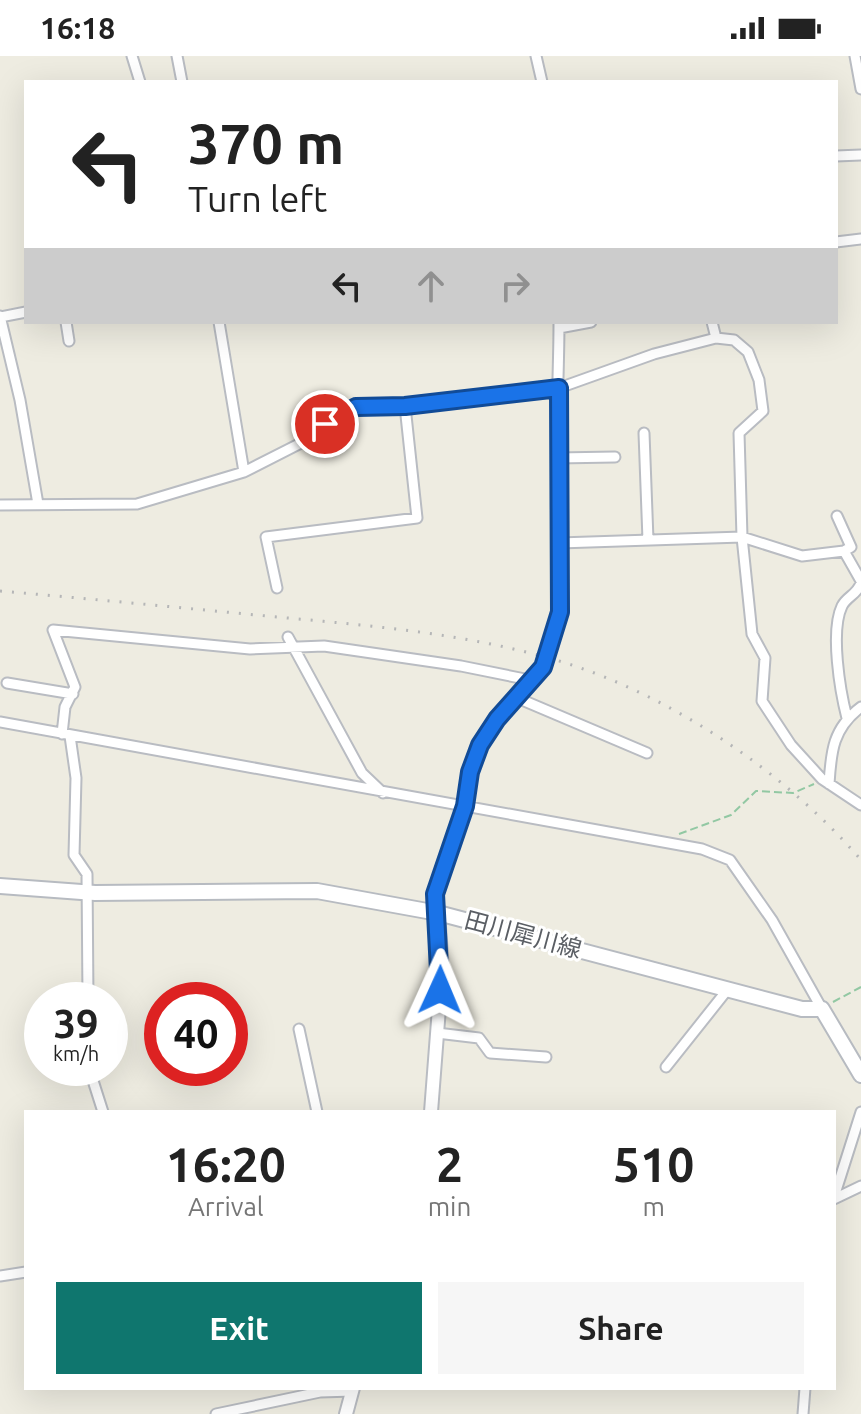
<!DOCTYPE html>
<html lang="en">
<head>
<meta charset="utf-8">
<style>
	body { margin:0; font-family:Ubuntu,"Noto Sans JP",sans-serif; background:#f6f6f6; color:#222; height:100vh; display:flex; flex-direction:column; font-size:30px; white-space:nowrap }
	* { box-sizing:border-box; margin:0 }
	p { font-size:26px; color:#767676 }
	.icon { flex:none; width:44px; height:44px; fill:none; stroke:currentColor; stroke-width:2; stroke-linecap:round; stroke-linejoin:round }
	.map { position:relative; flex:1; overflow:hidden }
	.panel { position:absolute; left:24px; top:1054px; width:812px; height:280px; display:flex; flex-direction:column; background:#fff; border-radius:0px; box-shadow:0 8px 32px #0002 }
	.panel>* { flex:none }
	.hud { position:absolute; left:24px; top:24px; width:814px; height:244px; border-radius:0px; box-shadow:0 8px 32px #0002; background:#fff; color:#222; overflow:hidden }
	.speed { position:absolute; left:24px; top:926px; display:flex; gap:16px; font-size:40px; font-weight:700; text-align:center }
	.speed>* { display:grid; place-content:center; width:104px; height:104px; border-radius:50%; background:#fff; box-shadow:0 8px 32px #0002; line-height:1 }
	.speed small { font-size:20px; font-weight:400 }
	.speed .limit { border:12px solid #d22; background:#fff; color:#111 }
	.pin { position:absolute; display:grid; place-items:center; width:68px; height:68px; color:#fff; margin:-34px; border:4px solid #fff; border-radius:50%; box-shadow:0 2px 8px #0007 }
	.me { position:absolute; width:88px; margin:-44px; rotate:1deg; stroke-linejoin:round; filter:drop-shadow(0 0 6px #0008) }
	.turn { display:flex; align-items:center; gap:28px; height:168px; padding:0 32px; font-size:36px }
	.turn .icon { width:104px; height:104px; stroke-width:2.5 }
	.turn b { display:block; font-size:56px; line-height:68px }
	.lanes { display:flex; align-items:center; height:76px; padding:0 32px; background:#0003; justify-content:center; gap:40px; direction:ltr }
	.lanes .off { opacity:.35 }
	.eta { display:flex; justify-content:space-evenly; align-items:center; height:136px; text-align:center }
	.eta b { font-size:48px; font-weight:700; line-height:56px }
	.primary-button { display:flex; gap:16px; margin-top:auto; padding:16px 32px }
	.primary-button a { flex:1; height:92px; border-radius:0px; background:#0f766e; color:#fff; font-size:32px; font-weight:700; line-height:92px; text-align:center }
	.primary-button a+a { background:#f6f6f6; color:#222 }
	.status { display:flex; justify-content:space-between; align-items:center; height:56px; padding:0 40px; background:#fff; direction:ltr }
	.status svg { height:22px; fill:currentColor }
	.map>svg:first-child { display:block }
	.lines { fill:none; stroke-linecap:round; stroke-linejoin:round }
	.minor-casing { stroke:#b9bcc2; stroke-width:13 }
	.tertiary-casing { stroke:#b9bcc2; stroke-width:16 }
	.secondary-casing { stroke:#b7bbc1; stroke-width:18 }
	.path { stroke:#92c8a3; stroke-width:2; stroke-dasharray:8 4; stroke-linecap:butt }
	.minor { stroke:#fff; stroke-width:9 }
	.tertiary { stroke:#fff; stroke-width:12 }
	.secondary { stroke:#fff; stroke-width:14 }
	.rail { stroke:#b5b6b7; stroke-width:3; stroke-dasharray:2 10; stroke-linecap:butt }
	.route-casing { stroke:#114b97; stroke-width:20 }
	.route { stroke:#1a73e8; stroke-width:14 }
	.labels { text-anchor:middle; stroke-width:6; stroke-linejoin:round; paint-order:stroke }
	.street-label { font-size:24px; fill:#5a5e64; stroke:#fff }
</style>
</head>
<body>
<div class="status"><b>16:18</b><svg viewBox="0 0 49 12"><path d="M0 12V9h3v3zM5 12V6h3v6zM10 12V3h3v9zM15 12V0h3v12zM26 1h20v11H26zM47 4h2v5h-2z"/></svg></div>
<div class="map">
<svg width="861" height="1358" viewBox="0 0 861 1358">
	<rect width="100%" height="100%" fill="#eeece1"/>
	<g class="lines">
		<defs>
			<path id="minor" d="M132,0L140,26
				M177,0L182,26
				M536,0L542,26
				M855,0L861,33
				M836,100L861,99
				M836,186L861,183
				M0,260L20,344L38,448
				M0,261L26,256
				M66,266L69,285
				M219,266L244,416
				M712,266L716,282
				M559,272L591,266
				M644,377L648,484
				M557,402L615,401
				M0,449L137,448L244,416L303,386L339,358L356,351L405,350L559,332L654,298L716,282L734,284L748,296L759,324L763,355L739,377L742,481L802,500L844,495L861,525
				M837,460L851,491L844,495
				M559,487L742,481L752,578L765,602L762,645L791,689L822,723L861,749
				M277,532L266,481L417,462L405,350
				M288,581L362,717L383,737
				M7,627L73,638
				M515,641L647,697
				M847,662C840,635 830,575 842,550C847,540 857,539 861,527
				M0,666L702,793L730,804L772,864L822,953
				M62,678L65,651L75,631L53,574L250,593L324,590L461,610L530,624
				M70,680L76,722L74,799L87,818L88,944
				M829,728C831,695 833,672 861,651
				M438,857C432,818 453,788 464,752C476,717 471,701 494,667C515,635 542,620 553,583C567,534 558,482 557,431C555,376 559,321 559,266
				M299,973L317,1056
				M437,977L479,982L490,997L546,1001
				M666,1011L728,933
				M89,1012L103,1056
				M834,1141L861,1056
				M834,1143L861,1130
				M0,1220L26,1216
				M216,1358L320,1336L353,1335
				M803,1358L805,1332"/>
			<path id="tertiary" d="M431,1056L442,913L438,857
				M346,1358L353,1332"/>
			<path id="secondary" d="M0,830L95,837L317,835L438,857L802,953H822L861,1019"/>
		</defs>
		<use href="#minor" class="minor-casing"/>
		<use href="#tertiary" class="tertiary-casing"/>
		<use href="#secondary" class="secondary-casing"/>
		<path class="path" d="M679,778L731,759L756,735L793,737L814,728
			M833,946L861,931"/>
		<use href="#minor" class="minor"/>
		<use href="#tertiary" class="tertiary"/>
		<use href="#secondary" class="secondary"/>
		<path class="rail" d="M0,535C92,543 184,552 277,561C363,569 449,576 534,598C655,628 780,710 861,804"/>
	</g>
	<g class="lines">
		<defs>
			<path id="route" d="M325,368L356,351L405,350L559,332L560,556L543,611L497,663L480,689L470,716L465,750L435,838L440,934"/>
		</defs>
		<use href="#route" class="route-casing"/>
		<use href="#route" class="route"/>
	</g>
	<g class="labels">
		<g class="street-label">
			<text transform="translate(523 879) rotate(15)" y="8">田川犀川線</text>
		</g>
	</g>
</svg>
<div class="speed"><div>39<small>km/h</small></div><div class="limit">40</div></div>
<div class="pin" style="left:325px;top:368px;background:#d93025"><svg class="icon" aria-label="arrive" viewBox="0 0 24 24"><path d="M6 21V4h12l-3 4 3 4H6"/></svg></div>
<svg class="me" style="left:440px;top:934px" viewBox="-20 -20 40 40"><path d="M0-17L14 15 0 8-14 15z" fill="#1a73e8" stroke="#fff" stroke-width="4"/></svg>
<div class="hud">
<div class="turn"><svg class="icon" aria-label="left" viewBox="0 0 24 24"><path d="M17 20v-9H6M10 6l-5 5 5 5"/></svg><div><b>370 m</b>Turn left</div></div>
<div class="lanes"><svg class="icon" aria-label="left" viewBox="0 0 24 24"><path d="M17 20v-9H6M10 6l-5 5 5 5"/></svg><svg class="icon off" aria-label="ahead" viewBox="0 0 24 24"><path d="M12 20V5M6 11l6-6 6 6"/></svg><svg class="icon off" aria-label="right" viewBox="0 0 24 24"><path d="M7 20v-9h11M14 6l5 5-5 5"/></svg></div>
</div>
<section class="panel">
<div class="eta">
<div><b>16:20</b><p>Arrival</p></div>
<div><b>2</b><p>min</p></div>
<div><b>510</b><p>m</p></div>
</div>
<div class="primary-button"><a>Exit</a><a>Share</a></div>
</section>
</div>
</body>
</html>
